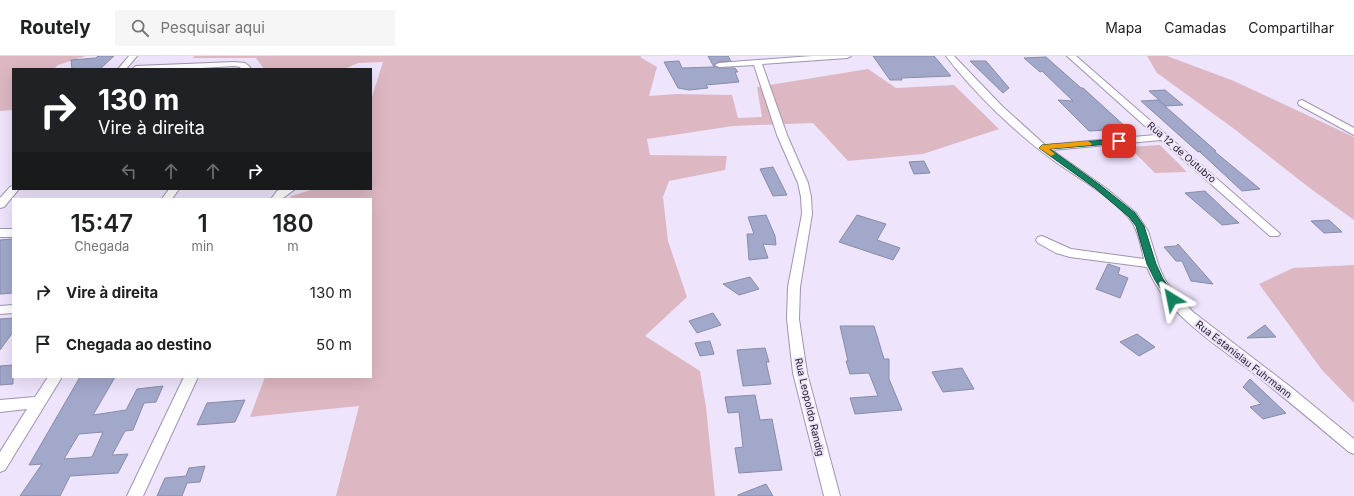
<!DOCTYPE html>
<html lang="pt">
<head>
<meta charset="utf-8">
<style>
	body { margin:0; font-family:Inter,sans-serif; background:#f6f6f6; color:#202124; height:100vh; display:flex; flex-direction:column; font-size:15px; white-space:nowrap }
	* { box-sizing:border-box; margin:0 }
	p { font-size:13px; color:#757577 }
	.icon { flex:none; width:22px; height:22px; fill:none; stroke:currentColor; stroke-width:2; stroke-linecap:round; stroke-linejoin:round }
	.map { position:relative; flex:1; overflow:hidden }
	.panel { position:absolute; left:12px; top:142px; width:360px; height:180px; display:flex; flex-direction:column; background:#fff; border-radius:0px; box-shadow:0 4px 16px #0002 }
	.panel>* { flex:none }
	.banner { position:absolute; left:12px; top:12px; width:360px; height:122px; border-radius:0px; box-shadow:0 4px 16px #0002; background:#202124; color:#fff; overflow:hidden }
	.pin { position:absolute; display:grid; place-items:center; width:34px; height:34px; color:#fff; margin:-17px; border-radius:8px; box-shadow:0 2px 6px #0006 }
	.me { position:absolute; width:44px; margin:-22px; rotate:325deg; stroke-linejoin:round; filter:drop-shadow(0 0 3px #0008) }
	.turn { display:flex; align-items:center; gap:14px; height:84px; padding:0 20px; font-size:18px }
	.turn .icon { width:52px; height:52px; stroke-width:2.5 }
	.turn b { display:block; font-size:28px; line-height:34px }
	.lanes { display:flex; align-items:center; height:38px; padding:0 20px; background:#0003; justify-content:center; gap:20px; direction:ltr }
	.lanes .off { opacity:.35 }
	.eta { display:flex; justify-content:space-evenly; align-items:center; height:68px; text-align:center }
	.eta b { font-size:24px; font-weight:600; line-height:28px }
	ul { padding:0; list-style:none }
	li { display:flex; align-items:center; gap:12px; height:52px; padding:0 20px }
	li div { flex:1 }
	li b { display:block; font-size:15px }
	li em { font-style:normal }
	header { display:flex; align-items:center; gap:24px; box-sizing:border-box; height:56px; padding:0 20px; background:#fff; border-bottom:1px solid #e0e0e0 }
	header strong { font-size:19px }
	nav { display:flex; gap:22px; margin-inline-start:auto; font-size:14px }
	.search { width:280px; height:36px; background:#f6f6f6; display:flex; align-items:center; gap:10px; box-sizing:border-box; padding:0 14px; border-radius:0px; color:#757577; font-size:15px }
	.map>svg:first-child { display:block }
	.green { fill:#ddb8c2 }
	.building { fill:#a1a8ca; stroke:#878ca8; fill-rule:evenodd }
	.lines { fill:none; stroke-linecap:round; stroke-linejoin:round }
	.street-casing { stroke:#a094b0; stroke-width:2 }
	.street { fill:#fff; fill-rule:evenodd }
	.route { fill:#13815e; stroke:#0c543d }
	.slow { fill:#f59e0b }
	.labels { text-anchor:middle; stroke-width:4; stroke-linejoin:round; paint-order:stroke }
	.street-label { font-size:10px; fill:#201b25; stroke:#eee4fc }
</style>
</head>
<body>
<header>
<strong>Routely</strong>
<div class="search"><svg class="icon" aria-label="search" viewBox="0 0 24 24"><circle cx="10" cy="10" r="6"/><path d="M15 15l6 6"/></svg>Pesquisar aqui</div>
<nav><a>Mapa</a><a>Camadas</a><a>Compartilhar</a></nav>
</header>
<div class="map">
<svg width="1354" height="440" viewBox="0 0 1354 440">
	<rect width="100%" height="100%" fill="#eee4fc"/>
	<path class="green" d="M0,0H86L58,9L54,13H13V54L0,55Z
		M195,0H642L640,1L657,11L649,40L677,38L732,39L738,62L762,61L757,31L868,13L896,32L954,29L999,73L923,98L848,105L813,67L733,70L647,83L650,99L727,100L725,114L669,125L663,141L668,185L687,241L645,280L700,315L706,351L715,440H336L359,350L250,361L265,321H371V143H290L291,140L314,133H371V44L383,6L358,7L344,13H264L256,2H192Z
		M1147,0H1167L1234,25L1354,81V164L1311,133L1233,72L1157,17Z
		M1160,89L1187,116L1155,117L1129,91Z
		M1354,209V347L1322,314L1259,228L1293,212Z"/>
	<path class="building" d="M98,0H114L100,13H72L71,4L96,2Z
		M708,0H728L731,5L718,6L714,10L719,12H735L738,16H735L739,26L706,29L708,32L689,34L678,32L664,6L679,5L682,12L714,11Z
		M873,0H934L951,20L901,22L902,24H890Z
		M1046,1L1081,32H1083L1128,73L1089,75L1058,44L1073,45L1042,15L1040,16L1024,2Z
		M970,5H986L1009,32L1003,37Z
		M1165,34L1183,49L1166,50L1149,35Z
		M1158,44L1216,95H1214L1260,133L1242,135L1200,96L1201,95L1198,96L1141,45Z
		M924,105L930,117L914,118L909,106Z
		M773,111L787,139L773,140L760,113Z
		M1205,135L1229,158L1239,167L1222,169L1185,137Z
		M766,159L775,180L776,189L763,188L768,202L749,204L747,178H754L748,161Z
		M857,159L886,168L877,184L900,192L893,204L839,186Z
		M1329,164L1342,176L1324,177L1311,165Z
		M13,183V237L0,238V184Z
		M1178,188L1213,228L1191,225L1182,205H1176L1164,191L1176,190Z
		M1108,208L1120,212L1118,218L1128,222L1120,242L1096,233Z
		M750,221L759,233L739,239L723,228Z
		M713,257L721,269L697,277L689,265Z
		M13,262V276L0,294V263Z
		M1265,269L1276,281L1247,282Z
		M840,270H874L884,303H889V323L902,354L855,358L850,342L878,340L869,317L850,318L846,305H848Z
		M1137,278L1155,291L1139,300L1120,286Z
		M710,285L714,298L700,300L695,287Z
		M765,292L769,306H766L771,328L743,330L737,294Z
		M13,309V328L0,329V310Z
		M962,312L974,333L943,336L932,316Z
		M80,321H115L93,359L126,354L137,333L163,330L156,346L144,347L133,374L125,375L112,399L128,398L118,417L70,420L60,440H20L42,408L29,409ZM103,376L92,401L64,403L79,378Z
		M1250,323L1286,357L1263,363L1250,351L1261,348L1243,331Z
		M755,339L760,364L772,363L782,414L739,417L735,392L743,391L739,356L728,357L725,341Z
		M245,344L235,366L197,369L207,347Z
		M205,410L200,426L187,427L182,440H157L165,422L186,420L189,412Z
		M766,428L773,440H738V439Z"/>
	<g class="lines">
		<defs>
			<path id="street" d="M129,0H137L126,13H118Z
				M812,0H851L847,2L762,8L787,79L808,127L811,141L812,158L800,231L799,263L807,317L840,440H824L793,317L787,263L788,231L802,158L801,141L798,127L777,79L754,9L719,11L715,9L719,7Z
				M946,0H954L1002,50L1045,89L1155,79L1067,0H1076L1278,176L1280,178L1278,180H1270L1161,84L1052,94L1107,133L1136,157L1148,175L1159,211L1165,224L1173,235L1193,256L1292,332L1354,383V398L1349,396C1318,370 1287,344 1256,319C1216,288 1167,260 1147,211L1070,201L1056,197L1038,187L1036,184L1038,181L1042,180L1071,193L1144,203C1141,191 1139,177 1132,166C1114,141 1077,122 1053,104C1017,78 973,36 946,0Z
				M234,6L245,7L250,11L249,13H241L240,11L234,10L185,13H132L136,10Z
				M1302,44L1354,72V79L1299,49L1298,47L1299,45Z
				M13,130V133H19L4,151L0,152V142L10,131Z
				M169,133H179L172,143H162Z
				M281,133H295L282,143H271L277,135Z
				M0,173H13V181H0Z
				M13,249V257L0,258V250Z
				M48,321H62L5,414L0,416V396L27,353L0,356V344L35,341Z
				M184,321H198L143,440H127Z"/>
		</defs>
		<use href="#street" class="street-casing"/>
		<use href="#street" class="street"/>
	</g>
	<path class="route" d="M1119,83H1121V87L1050,93L1100,129L1135,157L1144,170L1156,208L1163,223L1177,243L1176,246H1169L1155,224L1147,208L1136,170L1129,161L1095,132L1039,92L1042,89Z"/>
	<path class="slow" d="M1088,85L1092,88L1091,89L1049,93L1055,98L1051,100L1039,92L1042,89Z"/>
	<g class="labels">
		<g class="street-label">
			<text transform="translate(1182 96) rotate(41)" y="4">Rua 12 de Outubro</text>
			<text transform="translate(1244 303) rotate(38)" y="4">Rua Estanislau Fuhrmann</text>
			<text transform="translate(810 351) rotate(77)" y="4">Rua Leopoldo Randig</text>
		</g>
	</g>
</svg>
<div class="pin" style="left:1119px;top:85px;background:#d93025"><svg class="icon" aria-label="arrive" viewBox="0 0 24 24"><path d="M6 21V4h12l-3 4 3 4H6"/></svg></div>
<svg class="me" style="left:1172px;top:243px" viewBox="-20 -20 40 40"><path d="M0-17L14 15 0 8-14 15z" fill="#13815e" stroke="#fff" stroke-width="4"/></svg>
<div class="banner">
<div class="turn"><svg class="icon" aria-label="right" viewBox="0 0 24 24"><path d="M7 20v-9h11M14 6l5 5-5 5"/></svg><div><b>130 m</b>Vire à direita</div></div>
<div class="lanes"><svg class="icon off" aria-label="left" viewBox="0 0 24 24"><path d="M17 20v-9H6M10 6l-5 5 5 5"/></svg><svg class="icon off" aria-label="ahead" viewBox="0 0 24 24"><path d="M12 20V5M6 11l6-6 6 6"/></svg><svg class="icon off" aria-label="ahead" viewBox="0 0 24 24"><path d="M12 20V5M6 11l6-6 6 6"/></svg><svg class="icon" aria-label="right" viewBox="0 0 24 24"><path d="M7 20v-9h11M14 6l5 5-5 5"/></svg></div>
</div>
<section class="panel">
<div class="eta">
<div><b>15:47</b><p>Chegada</p></div>
<div><b>1</b><p>min</p></div>
<div><b>180</b><p>m</p></div>
</div>
<ul>
<li><svg class="icon" aria-label="right" viewBox="0 0 24 24"><path d="M7 20v-9h11M14 6l5 5-5 5"/></svg><div><b>Vire à direita</b></div><em>130 m</em></li>
<li><svg class="icon" aria-label="arrive" viewBox="0 0 24 24"><path d="M6 21V4h12l-3 4 3 4H6"/></svg><div><b>Chegada ao destino</b></div><em>50 m</em></li>
</ul>
</section>
</div>
</body>
</html>
